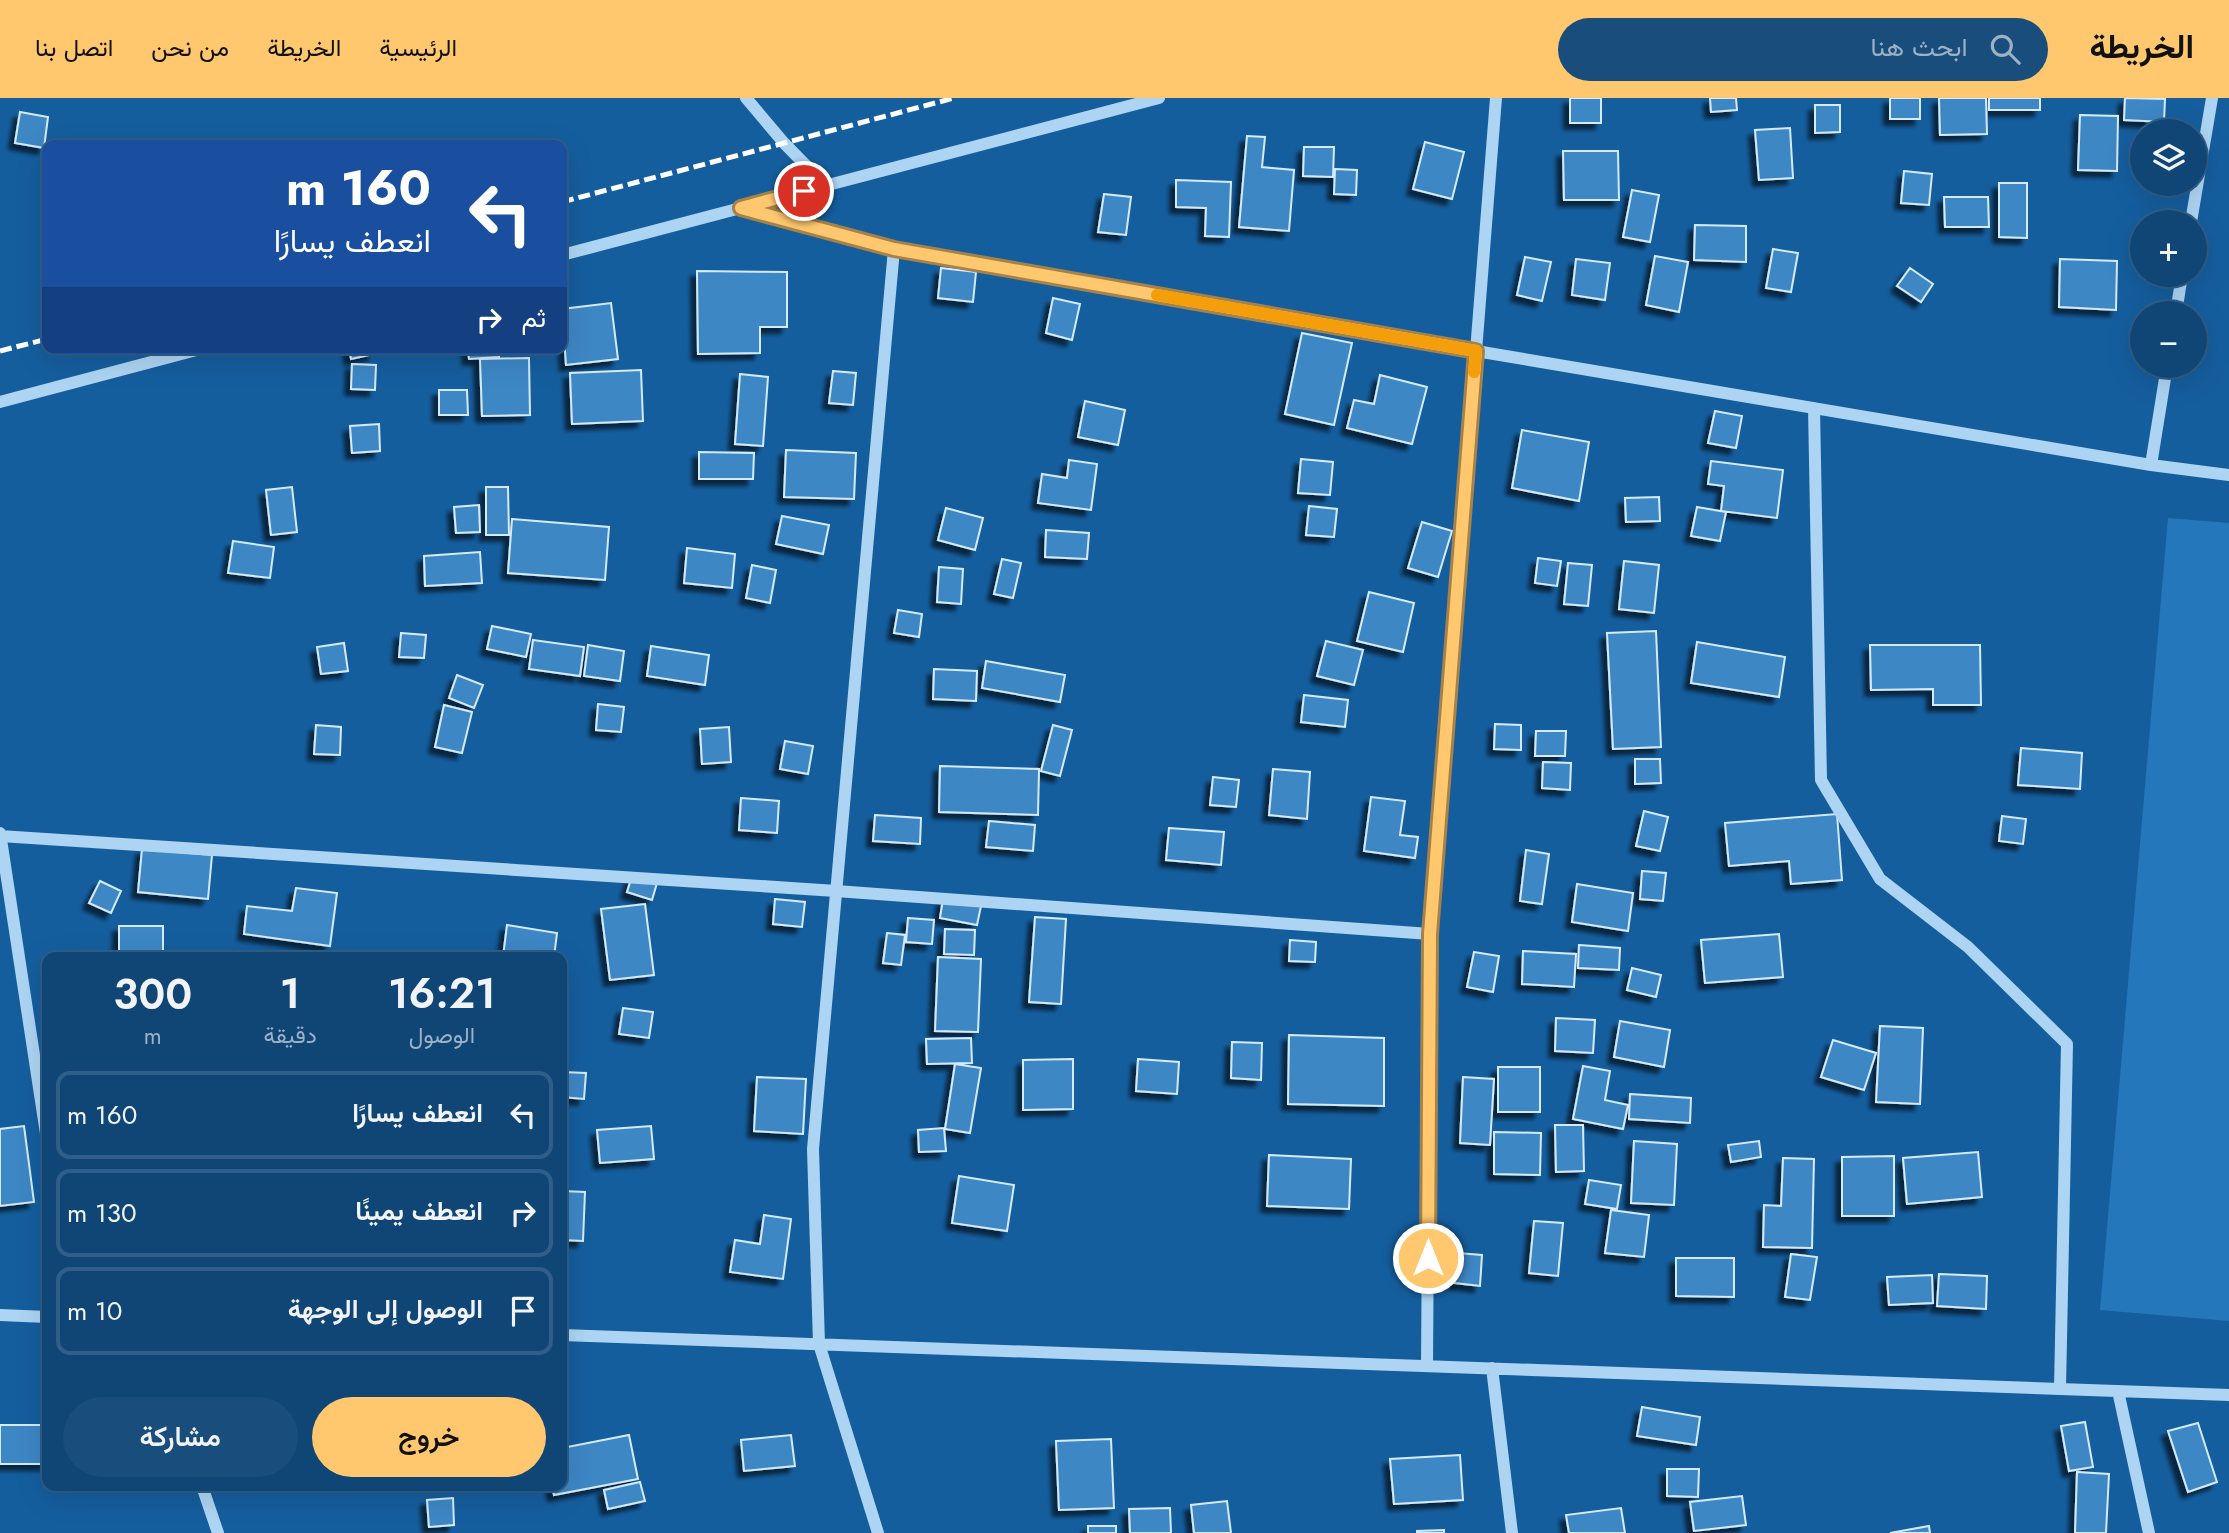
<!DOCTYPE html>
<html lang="ar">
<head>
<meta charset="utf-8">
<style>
	body { margin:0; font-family:Jost,Vazirmatn,sans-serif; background:#194d7b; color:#f1f3f6; direction:rtl; height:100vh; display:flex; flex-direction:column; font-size:26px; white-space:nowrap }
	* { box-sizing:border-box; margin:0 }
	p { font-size:23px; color:#9cb1c5 }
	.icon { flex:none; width:38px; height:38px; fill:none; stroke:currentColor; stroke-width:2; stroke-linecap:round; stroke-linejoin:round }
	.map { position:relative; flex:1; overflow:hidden; direction:ltr }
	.sheet { position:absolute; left:42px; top:854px; width:525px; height:539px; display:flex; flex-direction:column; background:#104676; border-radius:14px; box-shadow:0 7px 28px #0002,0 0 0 2px #305e88; direction:rtl }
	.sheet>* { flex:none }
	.hud { position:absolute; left:42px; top:42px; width:525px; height:214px; border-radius:14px; box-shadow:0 7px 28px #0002,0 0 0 2px #305e88; direction:rtl; background:#1a4fa0; color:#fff; overflow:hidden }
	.tools { position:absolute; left:2130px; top:21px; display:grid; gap:14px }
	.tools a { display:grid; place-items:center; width:77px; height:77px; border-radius:50%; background:#104676; box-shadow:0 7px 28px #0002,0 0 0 2px #305e88; font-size:35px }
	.pin { position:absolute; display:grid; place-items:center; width:60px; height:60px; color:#fff; margin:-30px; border:4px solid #fff; border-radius:50%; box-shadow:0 2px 7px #0007 }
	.me { position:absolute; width:77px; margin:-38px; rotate:0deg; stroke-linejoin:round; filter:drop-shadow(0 0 5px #0008) }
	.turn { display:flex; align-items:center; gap:24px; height:147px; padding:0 21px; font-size:32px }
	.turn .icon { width:91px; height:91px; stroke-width:2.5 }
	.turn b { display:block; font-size:49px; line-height:60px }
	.then { display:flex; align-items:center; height:66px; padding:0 21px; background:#0003; gap:14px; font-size:26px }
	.eta { display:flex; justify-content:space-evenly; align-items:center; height:119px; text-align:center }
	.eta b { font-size:42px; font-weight:600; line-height:49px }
	.primary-button { display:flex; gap:14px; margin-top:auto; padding:14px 21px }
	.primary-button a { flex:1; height:80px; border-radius:42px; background:#ffc86f; color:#111; font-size:28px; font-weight:600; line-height:80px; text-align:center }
	.primary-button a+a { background:#194d7b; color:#f1f3f6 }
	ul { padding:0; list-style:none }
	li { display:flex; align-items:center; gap:21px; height:88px; margin:0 14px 10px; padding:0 7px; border:4px solid #305e88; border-radius:14px }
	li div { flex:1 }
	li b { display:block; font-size:26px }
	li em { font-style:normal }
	header { display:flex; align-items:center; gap:42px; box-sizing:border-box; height:98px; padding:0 35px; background:#ffc86f; color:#111 }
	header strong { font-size:33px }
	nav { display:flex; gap:38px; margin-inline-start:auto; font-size:24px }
	.search { width:490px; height:63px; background:#194d7b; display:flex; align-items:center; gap:18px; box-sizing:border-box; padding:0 24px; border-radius:38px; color:#9cb1c5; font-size:26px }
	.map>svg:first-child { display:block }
	.green { fill:#2477bb }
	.building { fill:#3d87c5; stroke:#d5ebfd; stroke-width:2; filter:url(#shadow) }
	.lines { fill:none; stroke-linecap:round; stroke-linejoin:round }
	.minor { stroke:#add4f3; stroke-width:12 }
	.rail { stroke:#fff; stroke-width:5; stroke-dasharray:12 5; stroke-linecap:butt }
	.route-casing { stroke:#a68248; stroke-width:18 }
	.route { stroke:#ffc86f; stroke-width:12 }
	.slow { stroke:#f59e0b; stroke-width:12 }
</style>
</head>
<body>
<header>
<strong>الخريطة</strong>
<div class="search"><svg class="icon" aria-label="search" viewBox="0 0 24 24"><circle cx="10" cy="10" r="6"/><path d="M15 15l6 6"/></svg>ابحث هنا</div>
<nav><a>الرئيسية</a><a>الخريطة</a><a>من نحن</a><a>اتصل بنا</a></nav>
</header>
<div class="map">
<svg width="2229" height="1435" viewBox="0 0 2229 1435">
	<defs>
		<filter id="shadow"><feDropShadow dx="-6" dy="6" stdDeviation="2" flood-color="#0009"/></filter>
	</defs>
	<rect width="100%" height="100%" fill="#155e9e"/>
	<path class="green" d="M2168,420L2229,425V1223L2100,1212Z"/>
	<path class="building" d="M1570,0H1601V25H1570Z
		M1710,0H1736L1737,12L1711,14Z
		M1890,0H1920V21H1890Z
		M1939,0H1986L1987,36L1940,37Z
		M1989,0H2040V12H1989Z
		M2125,0L2165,1L2164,24L2124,22Z
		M1815,7H1840V34L1815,35Z
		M20,14L48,19L44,50L15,45Z
		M2080,17L2118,18L2117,73L2078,72Z
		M1790,30L1793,80L1759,82L1755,32Z
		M1247,38L1265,39L1262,69L1294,72L1289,133L1239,129Z
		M1425,44L1464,54L1452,101L1413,91Z
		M1304,49H1334L1333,79L1303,78Z
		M1563,53H1618L1619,102H1564Z
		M1335,71L1357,72L1356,97L1334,96Z
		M1904,73L1932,76L1929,107L1901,105Z
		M1176,82L1231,84L1229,139L1205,138L1206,110L1176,109Z
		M1999,85H2027V140L1999,139Z
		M1632,92L1659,97L1650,144L1623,139Z
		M1104,96L1131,99L1126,137L1098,134Z
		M1944,99H1988L1989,129H1945Z
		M1695,127L1746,128V164L1694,162Z
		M1773,151L1798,155L1791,194L1766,190Z
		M1655,158L1688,164L1679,214L1646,207Z
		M1525,159L1551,164L1542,203L1517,197Z
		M1576,161L1610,165L1605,202L1572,197Z
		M2060,161L2117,163L2116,212L2059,209Z
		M941,170L976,174L973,204L938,200Z
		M1910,170L1933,186L1921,204L1897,188Z
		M697,173L787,174V229H760V255L698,256Z
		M1053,200L1080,206L1072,242L1046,235Z
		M611,205L618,261L566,267L562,211Z
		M1302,235L1352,245L1334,327L1285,316Z
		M349,250H373L374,256L351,261Z
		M468,250H499V259L469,261Z
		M529,260L530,317L482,318L480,261Z
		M352,266L376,267L375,292L351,291Z
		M641,272L643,323L572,326L570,275Z
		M833,273L856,275L853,307L829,305Z
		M740,276L768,279L763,348L735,346Z
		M1380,277L1427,289L1412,346L1347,330L1354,302L1374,306Z
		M439,292H467L468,317H439Z
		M1085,303L1125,312L1118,347L1078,339Z
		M1715,313L1742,318L1736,350L1708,345Z
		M379,326L380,353L352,355L350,328Z
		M1522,332L1589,344L1579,403L1512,390Z
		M786,352L856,355L854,401L784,399Z
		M699,354L754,355L753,381H699Z
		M1301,361L1333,364L1330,397L1298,395Z
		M1069,362L1097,366L1091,412L1038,405L1042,376L1067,380Z
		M1711,363L1783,372L1777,420L1721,413L1724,388L1708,386Z
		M292,389L297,434L271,437L266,392Z
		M486,389H508L509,437H486Z
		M1659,399L1660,423L1626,424L1625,400Z
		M479,407L480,434L456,435L454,409Z
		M1309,408L1337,411L1334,439L1306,437Z
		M1697,409L1726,414L1720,443L1691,438Z
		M946,410L983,420L975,452L938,442Z
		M782,418L829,427L823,456L776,446Z
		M512,421L609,429L605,482L508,475Z
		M1422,424L1452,433L1438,479L1408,470Z
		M1046,432L1089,435L1087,461L1045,459Z
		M233,443L274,449L270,480L228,475Z
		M687,450L735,456L732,490L684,485Z
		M480,454L482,485L425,488L424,458Z
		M1538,460L1561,463L1557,488L1535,485Z
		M1002,461L1021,465L1013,500L994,496Z
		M1624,463L1659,467L1654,515L1619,511Z
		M1568,465L1592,467L1588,508L1564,506Z
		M752,467L776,472L770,505L746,500Z
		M939,469L963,471L961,506L937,504Z
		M1369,494L1414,505L1403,554L1357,543Z
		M898,512L922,516L919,539L894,535Z
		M492,528L531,536L526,559L487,551Z
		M1656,533L1661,649L1613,651L1607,535Z
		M401,535L426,537L424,560L399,559Z
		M533,542L584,549L580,578L529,571Z
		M1326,543L1363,552L1354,587L1317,578Z
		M1697,544L1785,559L1779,599L1691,585Z
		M344,545L348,573L321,576L317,549Z
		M588,547L624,553L620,583L584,578Z
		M1870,547H1980L1981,607H1933V591L1871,592Z
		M651,548L709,557L705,587L647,578Z
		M986,563L1065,577L1060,604L982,590Z
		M934,571L977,573L976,603L933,601Z
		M457,577L483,587L474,610L449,600Z
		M1304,597L1348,602L1345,629L1301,624Z
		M598,606L624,609L621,634L596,632Z
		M444,607L472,614L462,655L435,649Z
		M1495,626L1521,627V652L1494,651Z
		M316,627L341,629L340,657L314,656Z
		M1053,627L1072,632L1060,678L1041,673Z
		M729,629L731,664L702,666L700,631Z
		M1536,633H1566L1565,658H1535Z
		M785,643L813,648L808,676L780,671Z
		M2021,650L2082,655L2080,691L2018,687Z
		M1635,661H1660L1661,685L1635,686Z
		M1543,664L1571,665L1570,692L1542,690Z
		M940,668L1039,671L1038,717L939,714Z
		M1273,671L1310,674L1307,721L1269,717Z
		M1213,679L1239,682L1236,709L1210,707Z
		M1371,699L1405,703L1400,737L1418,739L1415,760L1364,753Z
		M741,700L779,703L777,735L739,732Z
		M1644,713L1668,719L1660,753L1636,748Z
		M1837,716L1842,782L1791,786L1789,763L1729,768L1725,725Z
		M875,717L921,720L920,746L873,743Z
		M2002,718L2026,721L2023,746L1999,743Z
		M989,723L1035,727L1033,753L986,749Z
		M1169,730L1224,734L1221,767L1166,762Z
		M142,751L212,757L208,801L138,794Z
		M1526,752L1549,756L1542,806L1520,803Z
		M1642,773L1666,775L1663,803L1640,801Z
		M632,778L657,785L652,802L627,794Z
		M100,783L121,793L111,815L89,805Z
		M1577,786L1633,795L1628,833L1572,824Z
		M296,790L337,795L330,848L244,836L247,808L292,813Z
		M775,801L805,804L802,829L773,826Z
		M943,801L981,808L977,827L940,820Z
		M645,806L654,877L610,882L601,811Z
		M1035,819L1066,821L1061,906L1029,904Z
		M908,820L934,822L932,846L906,844Z
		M507,827L557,835L554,859H503Z
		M119,828H163V859H119Z
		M945,831L975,832L974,857L944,856Z
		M887,835L905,837L901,867L883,865Z
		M1779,836L1783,879L1705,885L1701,842Z
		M1290,842L1316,844L1315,864L1289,863Z
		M1579,847L1620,850L1619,872L1578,870Z
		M1523,853L1576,856L1574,889L1522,886Z
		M1474,854L1499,858L1493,894L1467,889Z
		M938,859L981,861L978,934L935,933Z
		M1632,870L1661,877L1656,899L1627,892Z
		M623,910L653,914L649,940L619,936Z
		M1556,920L1595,922L1593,955L1555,953Z
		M1620,923L1670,932L1664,969L1614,959Z
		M1880,928L1923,930L1920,1006L1876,1004Z
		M1289,937L1384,940V1008L1288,1006Z
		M971,940L972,965L927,966L926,941Z
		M1833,942L1876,955L1864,992L1821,979Z
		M1232,944L1262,945L1261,982L1231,980Z
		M1073,961V1011L1023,1012V962Z
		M1138,961L1179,964L1177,996L1136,993Z
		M955,966L981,970L970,1035L945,1031Z
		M1583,968L1610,973L1605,1002L1628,1007L1623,1031L1573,1021Z
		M1498,969H1540V1014H1498Z
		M562,974L586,975L584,1001L562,999Z
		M757,979L806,981L803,1036L754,1033Z
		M1463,979L1494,981L1490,1047L1460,1045Z
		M1630,996L1691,1000L1690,1025L1629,1021Z
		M1555,1027H1583L1584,1073L1556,1074Z
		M24,1028L34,1104L0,1108V1031Z
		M651,1028L654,1061L600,1065L597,1032Z
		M944,1030L946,1053L919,1054L918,1032Z
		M1494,1034L1541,1035L1540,1077L1494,1076Z
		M1634,1043L1677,1046L1674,1107L1631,1105Z
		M1759,1043L1761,1059L1731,1064L1728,1047Z
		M1978,1054L1982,1099L1907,1106L1903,1060Z
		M1269,1057L1351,1061L1349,1111L1267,1108Z
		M1894,1058V1118H1842V1059Z
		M1783,1060L1814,1061L1812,1150L1763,1149L1764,1107L1781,1108Z
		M959,1078L1014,1087L1007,1133L952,1125Z
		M1589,1082L1621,1087L1617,1111L1585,1106Z
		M562,1093L585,1094L583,1143L562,1142Z
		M1611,1112L1649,1117L1644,1159L1605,1155Z
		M764,1117L791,1121L783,1181L730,1174L735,1142L760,1146Z
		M1534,1123L1563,1125L1558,1178L1529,1175Z
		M1457,1155L1482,1157L1480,1188L1455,1185Z
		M1791,1156L1817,1159L1810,1202L1785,1199Z
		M1676,1160H1734V1199L1676,1198Z
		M1939,1176L1987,1178L1986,1211L1937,1208Z
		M1932,1177L1933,1205L1889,1207L1887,1179Z
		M1642,1309L1700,1319L1696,1347L1637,1338Z
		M2085,1324L2093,1369L2069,1373L2061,1328Z
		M2198,1325L2217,1384L2188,1394L2168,1333Z
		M0,1327H47V1366H0Z
		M629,1337L638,1381L554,1397L552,1388H562V1350Z
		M791,1337L795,1368L744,1373L741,1342Z
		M1111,1341L1114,1410L1059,1412L1056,1343Z
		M1460,1357L1463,1402L1394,1406L1390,1361Z
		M1667,1371H1699L1698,1399L1667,1398Z
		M2077,1374L2109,1376L2106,1435H2075Z
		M640,1384L645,1403L608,1411L604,1392Z
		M1742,1398L1746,1427L1694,1433L1690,1404Z
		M453,1400L454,1427L429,1429L427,1402Z
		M1227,1403L1231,1435H1194L1191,1407Z
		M1170,1410L1171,1435H1130L1129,1411Z
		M1621,1410L1625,1435H1569L1566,1417Z
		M1088,1428H1116V1435H1088Z
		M1929,1428L1930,1435H1890Z
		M1444,1432V1435H1417V1433Z"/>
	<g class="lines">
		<path class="minor" d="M746,0L784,45L825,87
			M741,110L894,151L1476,253L2151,367L2229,377
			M2191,124L2212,0
			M562,157L1159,0
			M2176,215L2182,177
			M0,304L204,250
			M1814,310L1821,682L1880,781L1968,849L2067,946L2060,1291
			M2151,367L2167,268
			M0,735L47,1042
			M0,738L836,793L1430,836
			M0,1217L47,1219
			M562,1237L2229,1297
			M1427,1268L1430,836L1496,0
			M1492,1270L1512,1435
			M2118,1293L2149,1435
			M202,1388L218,1435
			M878,1435L819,1246L813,1051L894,151"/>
		<path class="rail" d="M562,104L954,0
			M0,253L47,241"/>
	</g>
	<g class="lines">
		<defs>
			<path id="route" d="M804,93L741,110L894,151L1476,253L1430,836L1428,1160"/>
		</defs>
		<use href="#route" class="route-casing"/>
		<use href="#route" class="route"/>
		<path class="slow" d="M1157,197L1476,253L1474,274"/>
	</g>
</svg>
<div class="tools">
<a><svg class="icon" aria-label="layers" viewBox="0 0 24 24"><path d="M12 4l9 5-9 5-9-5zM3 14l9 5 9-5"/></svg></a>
<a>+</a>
<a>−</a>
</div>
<div class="pin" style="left:804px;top:93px;background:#d93025"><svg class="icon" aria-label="arrive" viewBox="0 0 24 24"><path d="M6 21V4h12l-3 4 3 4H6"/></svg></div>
<svg class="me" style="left:1428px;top:1160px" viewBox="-20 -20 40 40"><circle r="17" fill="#ffc86f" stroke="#fff" stroke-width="3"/><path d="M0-11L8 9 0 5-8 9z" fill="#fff"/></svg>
<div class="hud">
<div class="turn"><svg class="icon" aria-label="left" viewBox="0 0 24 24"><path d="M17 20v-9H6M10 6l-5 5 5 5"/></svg><div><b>160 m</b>انعطف يسارًا</div></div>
<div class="then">ثم<svg class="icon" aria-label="right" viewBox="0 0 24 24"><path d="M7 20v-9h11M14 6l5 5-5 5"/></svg></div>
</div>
<section class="sheet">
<div class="eta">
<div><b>16:21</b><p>الوصول</p></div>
<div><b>1</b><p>دقيقة</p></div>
<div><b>300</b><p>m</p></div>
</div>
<ul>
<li><svg class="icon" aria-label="left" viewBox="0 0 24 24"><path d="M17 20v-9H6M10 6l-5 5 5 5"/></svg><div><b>انعطف يسارًا</b></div><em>160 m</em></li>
<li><svg class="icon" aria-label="right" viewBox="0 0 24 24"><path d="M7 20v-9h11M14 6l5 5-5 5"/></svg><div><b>انعطف يمينًا</b></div><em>130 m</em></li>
<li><svg class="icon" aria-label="arrive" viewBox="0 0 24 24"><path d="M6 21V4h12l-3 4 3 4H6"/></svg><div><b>الوصول إلى الوجهة</b></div><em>10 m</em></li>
</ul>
<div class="primary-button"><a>خروج</a><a>مشاركة</a></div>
</section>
</div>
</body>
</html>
